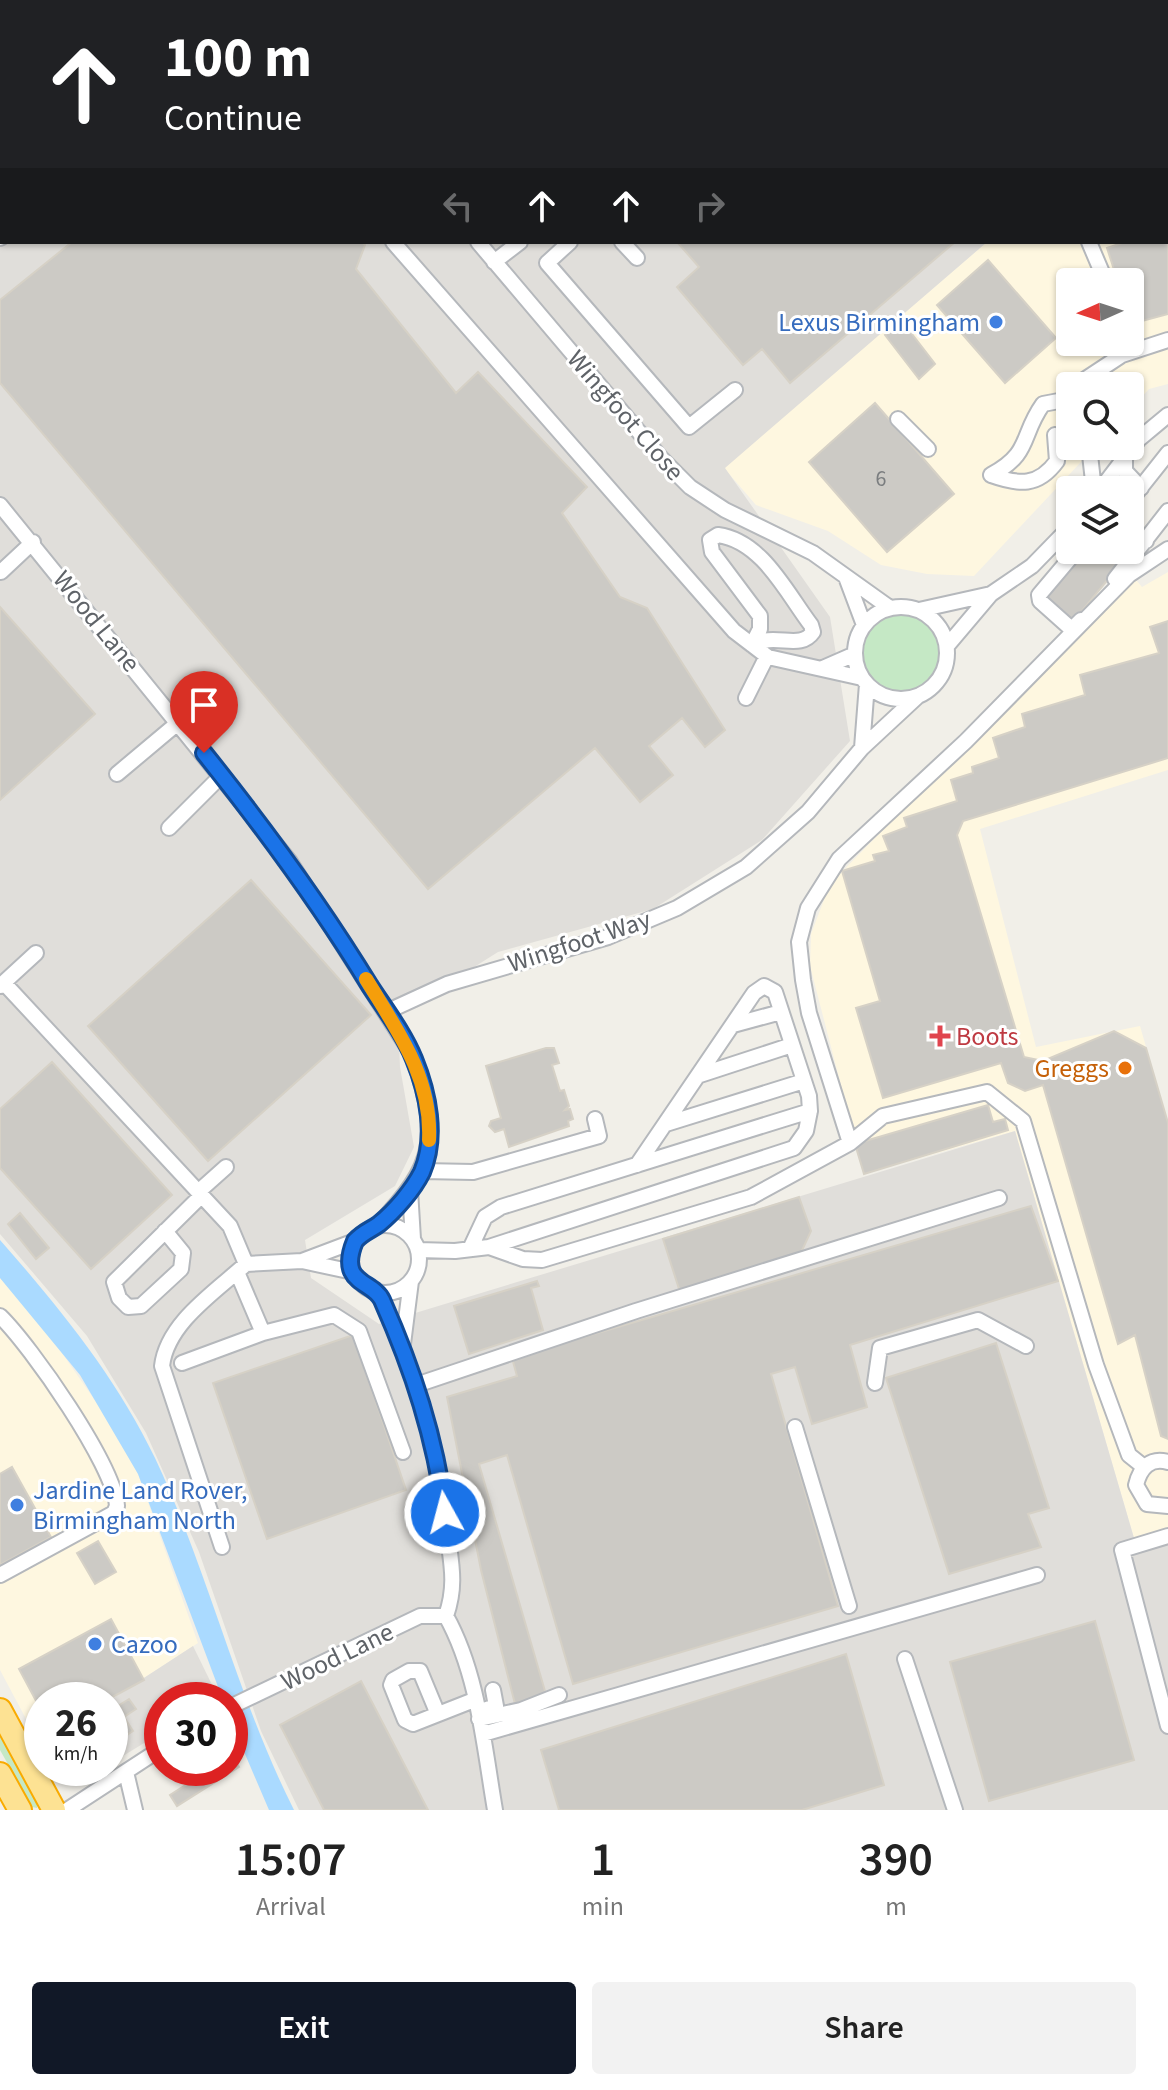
<!DOCTYPE html>
<html lang="en">
<head>
<meta charset="utf-8">
<style>
	body { margin:0; font-family:"Source Sans 3",sans-serif; background:#f2f2f2; color:#222; height:100vh; display:flex; flex-direction:column; font-size:30px; white-space:nowrap }
	* { box-sizing:border-box; margin:0 }
	p { font-size:26px; color:#767676 }
	.icon { flex:none; width:44px; height:44px; fill:none; stroke:currentColor; stroke-width:2; stroke-linecap:round; stroke-linejoin:round }
	.map { position:relative; height:1810px; overflow:hidden }
	.sheet { display:flex; flex-direction:column; background:#fff; flex:1 }
	.sheet>* { flex:none }
	.guide { position:absolute; left:0px; top:0px; width:1168px; height:244px; box-shadow:0 2px 6px #0004; background:#202124; color:#fff; overflow:hidden }
	.needle { width:52px; rotate:267deg }
	.controls { position:absolute; left:1056px; top:268px; display:grid; gap:16px }
	.controls a { display:grid; place-items:center; width:88px; height:88px; border-radius:8px; background:#fff; box-shadow:0 2px 6px #0004; font-size:40px }
	.speed { position:absolute; left:24px; top:1682px; display:flex; gap:16px; font-size:40px; font-weight:700; text-align:center }
	.speed>* { display:grid; place-content:center; width:104px; height:104px; border-radius:50%; background:#fff; box-shadow:0 2px 6px #0004; line-height:1 }
	.speed small { font-size:20px; font-weight:400 }
	.speed .limit { border:12px solid #d22; background:#fff; color:#111 }
	.pin { position:absolute; display:grid; place-items:center; width:68px; height:68px; color:#fff; margin:-82px -34px; border-radius:50% 50% 50% 0; rotate:-45deg; box-shadow:0 0 8px #0007 }
	.pin .icon { rotate:45deg }
	.me { position:absolute; width:88px; margin:-44px; rotate:353deg; stroke-linejoin:round; filter:drop-shadow(0 0 6px #0008) }
	.turn { display:flex; align-items:center; gap:28px; height:168px; padding:0 32px; font-size:36px }
	.turn .icon { width:104px; height:104px; stroke-width:2.5 }
	.turn b { display:block; font-size:56px; line-height:68px }
	.lanes { display:flex; align-items:center; height:76px; padding:0 32px; background:#0003; justify-content:center; gap:40px; direction:ltr }
	.lanes .off { opacity:.35 }
	.eta { display:flex; justify-content:space-evenly; align-items:center; height:136px; text-align:center }
	.eta b { font-size:48px; font-weight:600; line-height:56px }
	.cta { display:flex; gap:16px; margin-top:auto; padding:16px 32px }
	.cta a { flex:1; height:92px; border-radius:8px; background:#111827; color:#fff; font-size:32px; font-weight:600; line-height:92px; text-align:center }
	.cta a+a { background:#f2f2f2; color:#222 }
	.map>svg:first-child { display:block }
	.commercial { fill:#fef7e0; fill-rule:evenodd }
	.industrial { fill:#e0deda }
	.green { fill:#c5e8c5 }
	.water { fill:#aadaff }
	.building { fill:#cccac5; stroke:#d6d1c6; stroke-width:2 }
	.lines { fill:none; stroke-linecap:round; stroke-linejoin:round }
	.minor-casing { stroke:#b5b8bc; stroke-width:18 }
	.highway-casing { stroke:#f9ab00; stroke-width:26 }
	.minor { stroke:#fff; stroke-width:14 }
	.highway { stroke:#fde293; stroke-width:22 }
	.route-casing { stroke:#114b97; stroke-width:20 }
	.route { stroke:#1a73e8; stroke-width:14 }
	.slow { stroke:#f59e0b; stroke-width:14 }
	.shop-dot { fill:#3f7fe0; stroke:#fff; stroke-width:3 }
	.health-dot { fill:#e0444e; stroke:#fff; stroke-width:3 }
	.food-dot { fill:#e8710a; stroke:#fff; stroke-width:3 }
	.labels { text-anchor:middle; stroke-width:6; stroke-linejoin:round; paint-order:stroke }
	.number-label { font-size:22px; fill:#7a7d7f }
	.shop-label { font-size:26px; fill:#366cbe; stroke:#fff; text-anchor:start }
	.street-label { font-size:26px; fill:#5f6368; stroke:#fff }
	.health-label { font-size:26px; fill:#be3a42; stroke:#fff; text-anchor:start }
	.food-label { font-size:26px; fill:#c56008; stroke:#fff; text-anchor:end }
</style>
</head>
<body>
<div class="map">
<svg width="1168" height="1810" viewBox="0 0 1168 1810">
	<rect width="100%" height="100%" fill="#f1efe8"/>
	<path class="commercial" d="M1168,86V384L1149,389L1130,410V386H1070V446H1096L974,576L927,574L881,565L828,531L756,505L724,468L987,242H1166ZM1070,282H1130V342H1070Z
		M1168,572V770L980,829L1036,1047L1140,1026L1168,1123V1528L1134,1538L1015,1131L864,1174L810,966L811,934L830,884L1132,575L1142,587Z
		M0,1278L48,1333L112,1425L138,1474L198,1643L110,1700H42L41,1747L0,1670Z"/>
	<path class="industrial" d="M0,0H1158L2,2V242H987L725,468L830,617L850,741L762,840L653,909L498,952L398,1015L400,1067L414,1147L395,1186L305,1240L311,1278L379,1324L1015,1131L1134,1538L1168,1528V1810H299L261,1731L199,1552L146,1433L87,1336L0,1234Z
		M193,1646L218,1697L162,1700V1732L110,1764V1700Z
		M53,1768H104L82,1780H69Z"/>
	<path class="green" d="M861 653a40 40 0 1 1 80 0a40 40 0 1 1-80 0Z
		M0,1733L37,1803V1808L32,1807L0,1750Z"/>
	<path class="water" d="M0,1240C59,1307 116,1377 155,1458C209,1573 237,1697 294,1810H269L230,1719V1700H223L138,1474L80,1375L0,1278Z"/>
	<path class="building" d="M301,0H481L479,2Z
		M530,0H650L652,2H527Z
		M669,0H771L769,2Z
		M1168,223V314L1131,324L1130,282H1118L1107,248L1125,242H1166Z
		M72,242H362L365,245L356,269L456,393L478,372L587,487L562,513L620,597L647,608L725,730L705,747L682,718L649,746L673,775L640,802L595,748L428,889L0,383V300Z
		M677,242H955L790,383L762,349L743,365L677,287L699,267Z
		M988,260L1056,338L1005,383L937,305Z
		M902,321L935,364L919,379L885,335Z
		M875,403L954,494L887,552L809,462Z
		M1130,546L1133,549L1072,623L1045,599L1085,550H1130Z
		M0,607L95,714L0,800Z
		M1168,621V758L963,821L957,835L1024,1057L1043,1061L1114,1031L1146,1048L1168,1123V1439L1161,1436L1135,1335L1118,1344L1043,1085L1025,1091L1008,1083L1001,1063L883,1098L856,1008L880,1001L842,871L875,861L873,855L889,851L883,836L907,827L904,818L957,801L951,780L973,773L972,767L999,758L993,738L1025,727L1022,714L1085,695L1080,675L1159,653L1150,627Z
		M251,880L371,1015L208,1161L88,1026Z
		M546,1048H554L559,1063L552,1065L560,1091L564,1090L569,1106L565,1110L570,1109L573,1119L568,1121L569,1126L509,1147L504,1129L495,1132L489,1126L491,1121L501,1118L486,1066Z
		M52,1062L172,1195L91,1269L0,1168V1109Z
		M988,1105L993,1122L1005,1119L1008,1130L864,1174L855,1144Z
		M799,1197L811,1231L799,1257L680,1292L663,1239Z
		M1031,1206L1058,1281L850,1345L867,1407L812,1424L795,1367L771,1374L838,1606L573,1684L507,1455L479,1464L547,1698L516,1708L481,1570L447,1397L517,1376L512,1358Z
		M20,1213L49,1248L36,1259L8,1224Z
		M537,1281L539,1286L531,1288L543,1330L469,1354L454,1306Z
		M353,1335L406,1490L267,1539L213,1383Z
		M996,1343L1049,1508L1028,1514L1041,1547L949,1574L886,1378Z
		M12,1467L51,1537L0,1565V1474Z
		M98,1541L116,1572L95,1584L77,1553Z
		M111,1619L144,1680L107,1700H42V1712L19,1669Z
		M1095,1621L1134,1760L989,1801L950,1662Z
		M846,1654L884,1785L802,1810H559L541,1750Z
		M361,1681L428,1810H324L280,1725Z
		M129,1699L136,1709L124,1717L133,1731L110,1746V1711Z
		M232,1755L239,1767L177,1806L170,1795L212,1768H230Z"/>
	<g class="lines">
		<defs>
			<path id="minor" d="M62,0L64,2
				M1042,0L1044,2
				M481,2L483,0
				M807,2L809,0
				M0,3L2,5
				M1166,98H1168
				M0,168L2,166
				M0,238L2,237
				M393,242L734,631L768,657L862,678
				M478,242L661,458L690,487L725,510L813,553L890,608
				M570,242L547,263L689,427L735,390
				M622,242L637,258
				M1089,242L1106,282
				M494,262L520,242
				M1075,386L1122,355L1168,340
				M898,419L928,449
				M1089,446L1094,490
				M1125,456V471L1141,488
				M991,475C1032,453 1020,436 1043,404L1064,400L1070,405
				M991,475C1019,485 1038,487 1057,461L1055,435
				M1100,490L1139,439L1168,415
				M1130,501L1168,453
				M0,505L290,862L413,1056C440,1137 436,1164 378,1225
				M1130,530L1146,541
				M718,535C762,541 786,592 811,625L813,632C800,651 776,632 752,645L760,629V616L712,552L710,540Z
				M1077,550L1039,595L1040,601L1068,626L1073,628L1081,620
				M1,572L33,542
				M846,577L864,625
				M1115,579L1168,511
				M855 653a46 46 0 1 1 92 0a46 46 0 1 1-92 0Z
				M919,610L991,594L1032,566L1070,527
				M947,646L991,594
				M823,668L855,654
				M746,698L767,656
				M862,748L867,684
				M117,774L179,722
				M169,828L222,775
				M4,983L230,1226L246,1264L302,1261L353,1272
				M0,986L36,953
				M386,1012L447,984L608,937L677,908L746,867L808,812L862,748L918,696
				M733,1025L781,1012
				M700,1075L792,1045
				M666,1124L804,1081
				M850,1143L809,1013L803,980L799,942L808,908L839,859L966,741L1129,575L1168,549
				M422,1171L473,1172L599,1136L595,1119
				M410,1190L413,1239
				M198,1192L226,1167
				M351 1259a34 34 0 1 1 68 0a34 34 0 1 1-68 0Z
				M165,1231L183,1253L181,1269L141,1306L128,1307L119,1298L114,1282L201,1196
				M489,1247L794,1148L806,1131L810,1111
				M470,1249L485,1217L501,1207L810,1111L809,1096L775,992L764,986L754,993L637,1165
				M418,1250L455,1251L489,1247L523,1259L542,1260L751,1197L850,1143L883,1116L987,1092L1023,1121L1096,1365L1129,1455L1144,1467
				M302,1261L355,1241
				M379,1293C416,1378 436,1438 447,1530C451,1563 457,1584 446,1616C478,1673 484,1746 495,1810
				M0,1316C31,1346 114,1465 117,1506L114,1513L0,1575
				M263,1333L334,1315L359,1331L403,1452
				M403,1344L411,1281
				M182,1363L263,1333L237,1272
				M875,1383L880,1348L978,1320L1026,1346
				M416,1385L636,1311L999,1198
				M795,1427L849,1606
				M1168,1462C1150,1457 1140,1468 1136,1485L1147,1504L1168,1506
				M1168,1536L1122,1550L1168,1726
				M222,1547L162,1366C167,1323 215,1292 246,1264
				M905,1659L955,1810
				M230,1707L420,1616H446
				M481,1711L496,1706L493,1690
				M437,1712L420,1671H409L393,1680L391,1685L405,1720L413,1724L474,1700
				M479,1719L521,1710L559,1695
				M483,1734L1037,1575
				M126,1772L135,1810
				M67,1810L162,1748"/>
			<path id="highway" d="M0,1710L54,1810
				M0,1774L20,1810"/>
		</defs>
		<use href="#minor" class="minor-casing"/>
		<use href="#highway" class="highway-casing"/>
		<use href="#minor" class="minor"/>
		<use href="#highway" class="highway"/>
	</g>
	<g class="lines">
		<defs>
			<path id="route" d="M204,753C264,828 320,904 370,986C385,1009 404,1034 414,1059C428,1093 437,1137 422,1172C413,1190 395,1211 379,1224C371,1230 363,1232 355,1241C337,1285 373,1280 382,1300C413,1370 435,1437 445,1513"/>
		</defs>
		<use href="#route" class="route-casing"/>
		<use href="#route" class="route"/>
		<path class="slow" d="M366,979C397,1030 432,1077 429,1140"/>
	</g>
	<g class="shop-dot">
		<circle cx="996" cy="322" r="8"/>
		<circle cx="17" cy="1505" r="8"/>
		<circle cx="95" cy="1644" r="8"/>
	</g>
	<path class="health-dot" d="M936 1024h8v8h8v8h-8v8h-8v-8h-8v-8h8z"/>
	<circle class="food-dot" cx="1125" cy="1068" r="8"/>
	<g class="labels">
		<g class="number-label">
			<text x="881" y="486">6</text>
		</g>
		<g class="shop-label">
			<text x="980" y="331" text-anchor="end">Lexus Birmingham</text>
			<text x="33" y="1499">Jardine Land Rover,<tspan x="33" dy="30">Birmingham North</tspan></text>
			<text x="111" y="1653">Cazoo</text>
		</g>
		<g class="street-label">
			<text transform="translate(626 415) rotate(49)" y="9">Wingfoot Close</text>
			<text transform="translate(97 621) rotate(51)" y="9">Wood Lane</text>
			<text transform="translate(579 941) rotate(-18)" y="9">Wingfoot Way</text>
			<text transform="translate(337 1656) rotate(-26)" y="9">Wood Lane</text>
		</g>
		<g class="health-label">
			<text x="956" y="1045">Boots</text>
		</g>
		<g class="food-label">
			<text x="1109" y="1077">Greggs</text>
		</g>
	</g>
</svg>
<div class="controls">
<a><svg class="needle" viewBox="-14 -14 28 28"><path d="M0-13l5 13h-10z" fill="#e53935"/><path d="M0 13l5-13h-10z" fill="#767676"/></svg></a>
<a><svg class="icon" aria-label="search" viewBox="0 0 24 24"><circle cx="10" cy="10" r="6"/><path d="M15 15l6 6"/></svg></a>
<a><svg class="icon" aria-label="layers" viewBox="0 0 24 24"><path d="M12 4l9 5-9 5-9-5zM3 14l9 5 9-5"/></svg></a>
</div>
<div class="speed"><div>26<small>km/h</small></div><div class="limit">30</div></div>
<div class="pin" style="left:204px;top:753px;background:#d93025"><svg class="icon" aria-label="arrive" viewBox="0 0 24 24"><path d="M6 21V4h12l-3 4 3 4H6"/></svg></div>
<svg class="me" style="left:445px;top:1513px" viewBox="-20 -20 40 40"><circle r="17" fill="#1a73e8" stroke="#fff" stroke-width="3"/><path d="M0-11L8 9 0 5-8 9z" fill="#fff"/></svg>
<div class="guide">
<div class="turn"><svg class="icon" aria-label="ahead" viewBox="0 0 24 24"><path d="M12 20V5M6 11l6-6 6 6"/></svg><div><b>100 m</b>Continue</div></div>
<div class="lanes"><svg class="icon off" aria-label="left" viewBox="0 0 24 24"><path d="M17 20v-9H6M10 6l-5 5 5 5"/></svg><svg class="icon" aria-label="ahead" viewBox="0 0 24 24"><path d="M12 20V5M6 11l6-6 6 6"/></svg><svg class="icon" aria-label="ahead" viewBox="0 0 24 24"><path d="M12 20V5M6 11l6-6 6 6"/></svg><svg class="icon off" aria-label="right" viewBox="0 0 24 24"><path d="M7 20v-9h11M14 6l5 5-5 5"/></svg></div>
</div>
</div>
<section class="sheet">
<div class="eta">
<div><b>15:07</b><p>Arrival</p></div>
<div><b>1</b><p>min</p></div>
<div><b>390</b><p>m</p></div>
</div>
<div class="cta"><a>Exit</a><a>Share</a></div>
</section>
</body>
</html>
